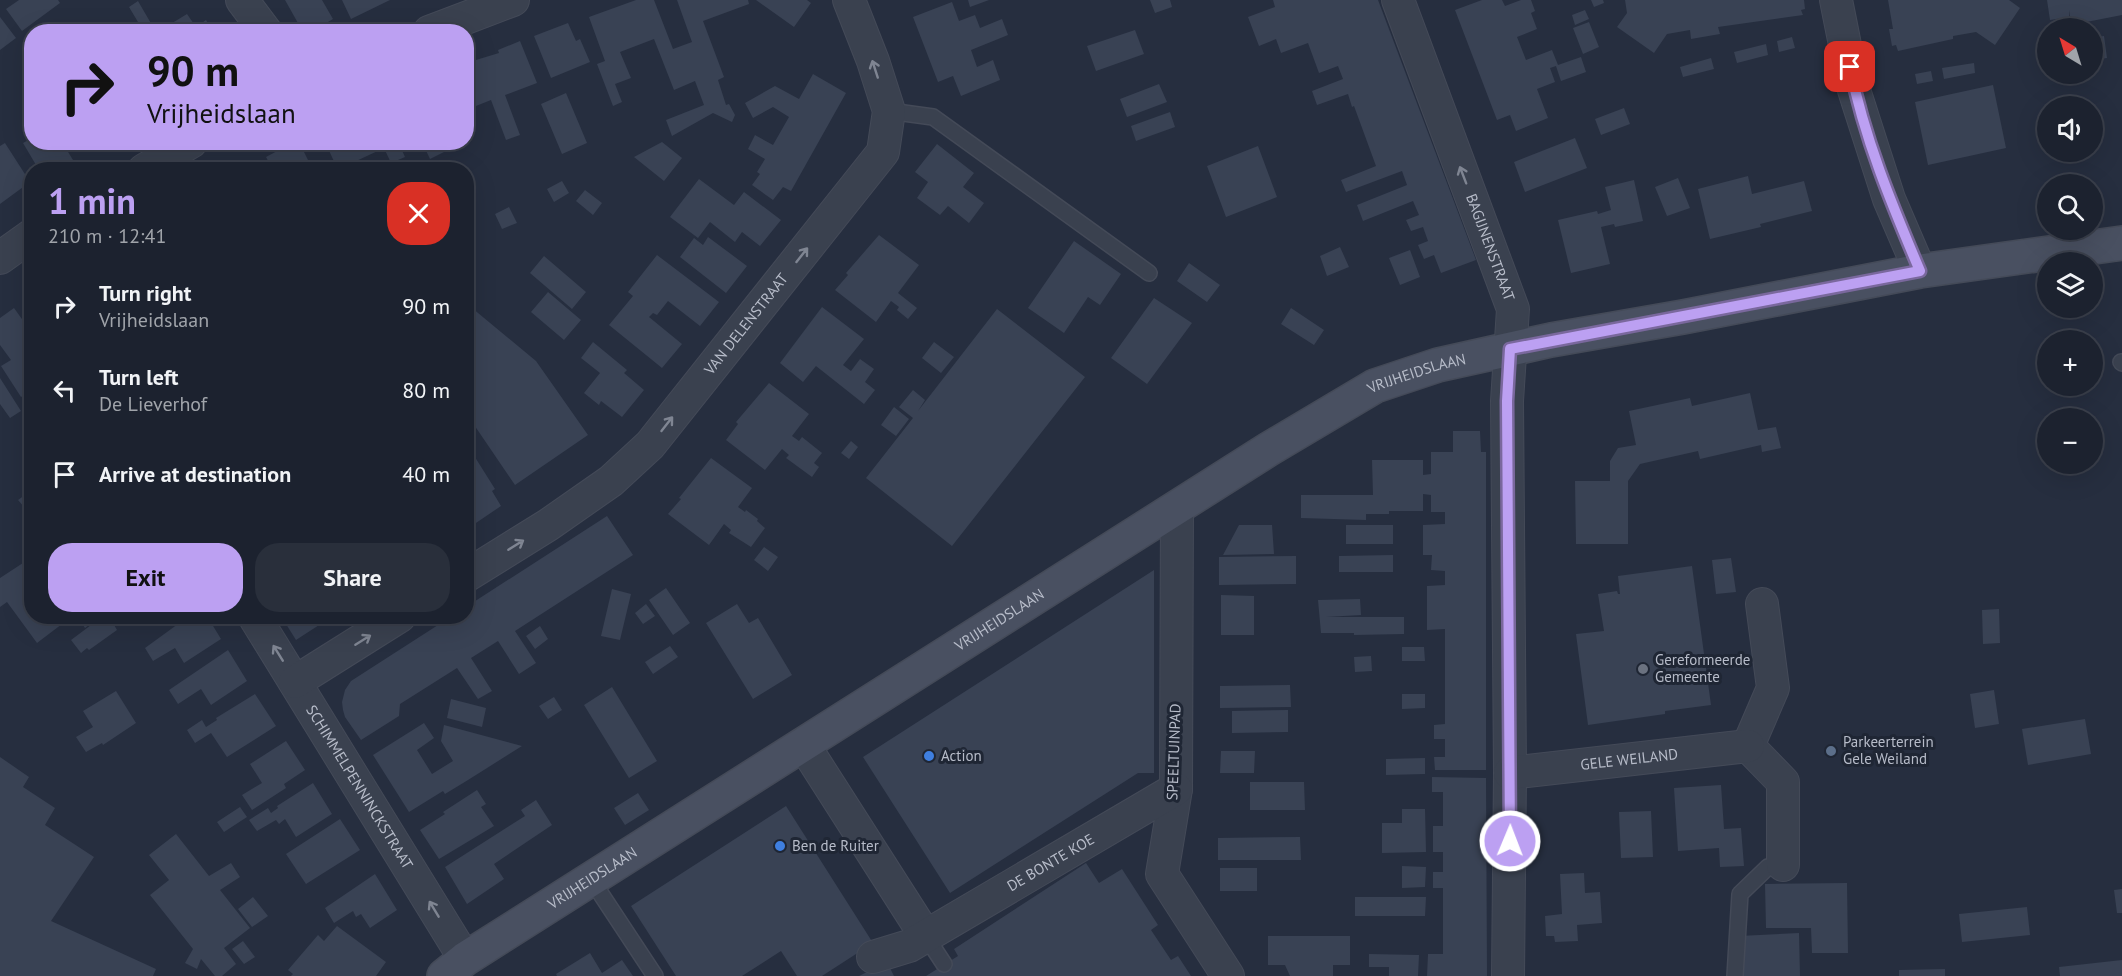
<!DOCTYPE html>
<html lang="en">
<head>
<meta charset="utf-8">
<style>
	body { margin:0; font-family:"PT Sans",sans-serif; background:#292f3b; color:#f1f3f6; height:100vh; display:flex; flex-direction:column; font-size:22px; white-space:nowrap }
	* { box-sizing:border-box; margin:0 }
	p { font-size:20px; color:#a0a4aa }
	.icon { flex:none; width:33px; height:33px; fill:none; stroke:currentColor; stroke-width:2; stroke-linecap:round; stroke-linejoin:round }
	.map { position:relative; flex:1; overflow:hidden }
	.side { position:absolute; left:24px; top:162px; width:450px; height:462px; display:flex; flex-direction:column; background:#1c222f; border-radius:24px; box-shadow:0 6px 24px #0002,0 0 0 2px #3a3f4b }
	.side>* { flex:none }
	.top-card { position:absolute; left:24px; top:24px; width:450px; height:126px; border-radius:24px; box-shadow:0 6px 24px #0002,0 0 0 2px #3a3f4b; background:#bca0f2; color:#111; overflow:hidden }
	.needle { width:39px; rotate:322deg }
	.controls { position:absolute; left:2037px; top:18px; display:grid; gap:12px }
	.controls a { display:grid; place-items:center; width:66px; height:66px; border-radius:50%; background:#1c222f; box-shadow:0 6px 24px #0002,0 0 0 2px #3a3f4b; font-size:30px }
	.pin { position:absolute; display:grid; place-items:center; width:51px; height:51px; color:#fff; margin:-26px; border-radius:12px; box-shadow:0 3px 9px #0006 }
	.me { position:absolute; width:66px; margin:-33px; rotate:1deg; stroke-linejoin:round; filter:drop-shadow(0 0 4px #0008) }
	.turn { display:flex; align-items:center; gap:21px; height:126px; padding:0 24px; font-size:27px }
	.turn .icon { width:78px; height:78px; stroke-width:2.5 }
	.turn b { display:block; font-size:42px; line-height:51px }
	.round { display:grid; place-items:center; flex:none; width:63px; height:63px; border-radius:24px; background:#292f3b }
	.head { display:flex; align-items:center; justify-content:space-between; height:102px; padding:0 24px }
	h1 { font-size:36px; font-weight:800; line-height:45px; color:#bca0f2 }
	.cta { display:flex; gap:12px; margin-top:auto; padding:12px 24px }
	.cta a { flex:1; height:69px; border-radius:24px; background:#bca0f2; color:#111; font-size:24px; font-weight:800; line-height:69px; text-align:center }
	.cta a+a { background:#292f3b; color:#f1f3f6 }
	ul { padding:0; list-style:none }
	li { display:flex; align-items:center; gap:18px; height:84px; padding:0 24px }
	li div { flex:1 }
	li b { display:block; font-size:22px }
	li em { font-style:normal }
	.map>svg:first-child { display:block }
	.building { fill:#394254 }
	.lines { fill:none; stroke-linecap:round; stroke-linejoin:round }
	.lane-casing { stroke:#444a58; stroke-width:18 }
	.street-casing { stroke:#444a58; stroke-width:34 }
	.secondary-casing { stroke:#444a58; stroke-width:36 }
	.lane { stroke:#3a414f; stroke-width:15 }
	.street { stroke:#3a414f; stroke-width:32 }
	.secondary { stroke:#495061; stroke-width:33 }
	.oneway { stroke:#7f8592 }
	.route-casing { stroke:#7a689d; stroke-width:15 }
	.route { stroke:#bca0f2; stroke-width:10 }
	.worship-dot { fill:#6b7280; stroke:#1f2634; stroke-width:2 }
	.service-dot { fill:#5c6f8a; stroke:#1f2634; stroke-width:2 }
	.shop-dot { fill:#3f7fe0; stroke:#1f2634; stroke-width:2 }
	.labels { text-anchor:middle; stroke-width:6; stroke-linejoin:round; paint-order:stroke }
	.street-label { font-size:15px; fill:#b7bcc9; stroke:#1f2634 }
	.poi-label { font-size:15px; fill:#b7bcc9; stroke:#1f2634; text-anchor:start }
</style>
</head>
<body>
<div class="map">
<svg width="2122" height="976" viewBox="0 0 2122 976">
	<rect width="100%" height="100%" fill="#262e3f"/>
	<path class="building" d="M19,0H58L60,3L22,31L6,9Z
		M285,0H322L333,19L311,32H303Z
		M342,0H390L351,19Z
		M636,0H654L673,49L692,42L677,0H748L749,4L703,21L724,77L718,80L726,105L729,104L735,115L732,122L713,113L672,136L666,120L704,105L695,81L674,90L654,39L620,52L631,78L615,84L622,102L613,106L597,64L605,61L589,17Z
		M756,0H807L811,3L794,27Z
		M968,0H989L970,7Z
		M1150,0H1170L1172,7L1155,13Z
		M1273,0H1378L1476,260L1441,273L1434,255L1424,259L1418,245L1428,241L1423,227L1411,231L1406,220L1419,215L1413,201L1363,221L1357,205L1407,185L1402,171L1346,192L1341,180L1376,166L1354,106L1352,107L1348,94L1317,105L1312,91L1343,79L1338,66L1319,73L1308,43L1281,53L1276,39L1259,46L1248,17L1275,7Z
		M1482,0H1502L1505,6L1521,0H1531L1535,11L1531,13L1537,29L1517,37L1526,60L1552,50L1558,65L1581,57L1586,72L1561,81L1556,66L1550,68L1555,82L1537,89L1548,118L1516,131L1510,115L1497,120L1455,10Z
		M1591,0H1603L1604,3L1594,7Z
		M1625,0H1804L1805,9L1801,10L1803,15L1718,27L1720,34L1691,39L1690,30L1667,34L1654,53L1617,27L1627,13Z
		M1888,0H2009L2020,8L1995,45L1976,32L1953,36V39L1898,51L1896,45L1892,46L1889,29H1893Z
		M2047,0H2122V15L2071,25L2069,10V17L2050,20Z
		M138,1L156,32H144L129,7Z
		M952,2L959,21L975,15L980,28L1002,19L1008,35L971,50L977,67L993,60L1000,80L961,96L953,76L938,82L913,17Z
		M1585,10L1589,19L1575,25L1572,15Z
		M187,14L196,27L206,20L213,32H166L164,28Z
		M0,17L16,38L0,50Z
		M1589,22L1599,47L1583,54L1573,28Z
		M229,23L235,32H216Z
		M568,23L576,41L580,39L590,62L551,78L534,36Z
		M1135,30L1144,54L1096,71L1087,46Z
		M2104,36L2107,58L2092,60V38Z
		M1792,37L1795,48L1779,52L1777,41Z
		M520,41L537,83L505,95L520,135L506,140L491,100L466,110V63L499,53L498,50Z
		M1766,44L1768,55L1737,63L1734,52Z
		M1711,58L1714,69L1683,77L1680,67Z
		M1974,63L1975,73L1944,79L1942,68Z
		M1931,71L1933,81L1917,84L1915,74Z
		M813,74L846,93L791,191L783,187L773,200L752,185L760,174L757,172L765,159L748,149L755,135L773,145L789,117L773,107L753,118L745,103L775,86L799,99Z
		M1159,84L1167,102L1127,117L1120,99Z
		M1993,85L2006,148L1928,165L1915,102Z
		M566,93L587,143L562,154L541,104Z
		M32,105V124L23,110Z
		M1624,108L1630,124L1601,135L1595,119Z
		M1170,112L1175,127L1136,141L1131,126Z
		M32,138V142H62L73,160L56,170H39L23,143Z
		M1575,138L1587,168L1525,192L1514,162Z
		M294,142H299L313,170H273L266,157Z
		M325,142H398L405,157L391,163L384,148L352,163L355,170H338Z
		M422,142H442L446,151L430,159Z
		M662,142L682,158L664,181L634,157Z
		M5,143L30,182L0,204V146Z
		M937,144L974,173L963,187L984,203L969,223L948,206L940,215L917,198L928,182L915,172Z
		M1258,146L1277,197L1226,217L1207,166Z
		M1748,176L1752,194L1804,181L1812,211L1760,224L1761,227L1710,239L1698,189Z
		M1678,178L1690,208L1667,216L1655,187Z
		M699,179L734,205L744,192L781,220L760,246L742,232L735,242L710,222L698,238L670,217Z
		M1634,180L1643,221L1615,227L1614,224L1601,227L1610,264L1571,273L1558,220L1597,211L1598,214L1611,210L1605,187Z
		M562,181L569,193L554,202L547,189Z
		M585,190L602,203L593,215L576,201Z
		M509,207L517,223L502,229L495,214Z
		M879,235L919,265L898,293L917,308L908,319L897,310L899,307L891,301L876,322L835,290L848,275L846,273Z
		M708,237L747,266L726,293L680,257L694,238L703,245Z
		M1074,241L1121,274L1100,305L1088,297L1064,333L1028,308Z
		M1340,247L1349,267L1327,276L1320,256Z
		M1410,250L1420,277L1400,285L1389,258Z
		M657,255L719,302L700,326L668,301L657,315L653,313L649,317L682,344L662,368L609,325L633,296L628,292Z
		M544,256L586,292L572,309L530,273Z
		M1189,263L1220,285L1207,302L1177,281Z
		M548,292L581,320L564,340L531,312Z
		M1154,298L1192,323L1147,384L1111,358Z
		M466,303L536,361L588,435L515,485L466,413Z
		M822,307L864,339L843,365L851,371L860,359L874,369L865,382L875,390L864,404L816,366L803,382L780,363Z
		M14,308L32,333V390L21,397L1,366L11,360L0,345V318Z
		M1291,308L1324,330L1314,345L1281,324Z
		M997,309L1085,377L952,546L866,478L913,418L899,407L913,390L925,400L918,411Z
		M593,342L627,370L624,373L644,390L622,417L601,401L599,405L584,393L600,373L581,358Z
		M934,342L954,357L941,373L922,358Z
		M0,378L21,411L10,418L0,404Z
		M769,383L809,414L792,436L799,441L802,437L822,453L814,463L819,467L812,477L786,458L789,455L782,449L765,470L726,440L738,424L736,422Z
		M1750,393L1758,430L1776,427L1781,448L1762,452L1761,445L1700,459L1698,451L1640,464L1628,481V544H1576L1575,481H1610V461L1618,448L1636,445L1629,411L1690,398L1692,406Z
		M894,407L909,419L896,436L881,425Z
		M1453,431H1480L1481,452H1486V770H1435L1434,757H1445V739H1434V725L1445,724V629L1427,630V586L1445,585V571L1431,570L1432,555H1423V525L1445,524V512H1431V495L1423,494V511H1389V514H1366V520L1301,518V495H1373L1372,460H1423V475L1431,474V452H1453Z
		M851,441L858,447L849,459L841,453Z
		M473,454L495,489L492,491L501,506L473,525L466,515V458Z
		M711,458L752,488L738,507L745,512L746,510L758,519L757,521L765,528L751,547L729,533L731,530L724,524L709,545L668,514L681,499L679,498Z
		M32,490V516L18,500Z
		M607,516L633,555L515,631L536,663L519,674L498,641L471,658L492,691L478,699L457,668L400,704L399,716L361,740L345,717L343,710L342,702L345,690L351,681L452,616H466V607Z
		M1239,525H1272L1274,554L1223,555Z
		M1346,525H1393V544H1346Z
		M764,547L778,557L768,571L754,560Z
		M1393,555V572H1339V556Z
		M1296,556V584L1219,585V557Z
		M1731,558L1736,592L1716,594L1712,560Z
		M26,561L31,569L29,570L32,573V616H63L66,621L37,643L7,602L0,607V578Z
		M1692,566L1711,705L1665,711V714L1588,725L1576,634L1604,631L1598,594L1617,591L1618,594H1620L1618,576Z
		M1154,570V773H1138L950,893L863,757Z
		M666,588L690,623L673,635L649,600Z
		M612,589L631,594L620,640L601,636Z
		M1221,595L1254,596V635H1221Z
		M1360,599L1361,615L1326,617H1404V634L1354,635V633H1321L1318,600Z
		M646,604L655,616L643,624L635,613Z
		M737,604L749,623L758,618L792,675L753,699L706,623Z
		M1999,609L2000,643L1983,644L1982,610Z
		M77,616H100L85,628Z
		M103,616H123L113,623L117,630L89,650L87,648L81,653L71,640Z
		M189,616H207L221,639L184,663L175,648L153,661L145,648Z
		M281,616H333L296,640Z
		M540,626L548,639L535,649L526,636Z
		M670,646L678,657L653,674L645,662Z
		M1402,647H1424L1425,661H1402Z
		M228,650L247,681L211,705L201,689L178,704L169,690Z
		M1371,656L1372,671L1355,672L1354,657Z
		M1290,685L1291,707L1220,708V686Z
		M612,687L657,761L629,778L584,705Z
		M1994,690L1999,724L1975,728L1970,694Z
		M116,691L136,723L103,745L102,743L86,752L76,737L93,727L83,711Z
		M255,694L276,726L227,757L211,733L195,743L187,730L202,720L206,727L217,720L216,718Z
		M1402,694H1425V708L1402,709Z
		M554,697L562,710L548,719L539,706Z
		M451,699L486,708L482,727L447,718Z
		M1288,710V732L1232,733V711Z
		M2085,719L2091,754L2028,765L2022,729Z
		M424,723L434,738L417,750L432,774L453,761L441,741L444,725L522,746L468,780L445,794L443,791L409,812L373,755Z
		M286,741L305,770L284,784L286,788L252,810L242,795L262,783L250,764Z
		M1221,751H1255L1254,773H1220Z
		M0,757L29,777L23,787L55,808L45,825L94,857L51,921L156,969L153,976H0Z
		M1425,758V774L1386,775V759Z
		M1432,777L1486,778L1487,976H1427L1428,954H1443V888H1433V872H1443V852H1433V826H1443V792H1432Z
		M1250,782H1304L1305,810H1250Z
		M313,783L332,814L296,837L285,819L279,824L276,820L257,831L249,820L268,808L271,813L278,808L277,806Z
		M1721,785L1724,829L1741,828L1744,866L1720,867L1719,848L1678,851L1674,788Z
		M477,790L486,804L481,807L494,826L439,859L420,830L445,814L443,812Z
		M638,793L649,810L625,825L614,808Z
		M536,800L552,825L494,864L504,879L467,904L445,867L525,816L521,810Z
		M786,806L873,943L822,976H797L781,951L742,976H676L631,906Z
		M240,807L247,817L224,832L217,822Z
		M1402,809H1425L1426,852L1382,853V823H1402Z
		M1651,811L1653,857L1621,858L1619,812Z
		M340,819L360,850L306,884L286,854Z
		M176,834L209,876L231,863L240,877L220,890L250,928L224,948L236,964L222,976H215L201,959L197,969L185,963L193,949L150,895L169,880L149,855Z
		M1300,837L1301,860H1218V838Z
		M1086,863L1099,883L1122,869L1158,925L1151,930L1171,960L1178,956L1191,976H926L958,956L954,949Z
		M1402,866L1426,867L1425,887L1402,888Z
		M1220,868H1257V891H1220Z
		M1584,873L1585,893L1600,892L1602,923L1577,925L1578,941L1555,942L1554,936H1546L1545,916L1562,914L1560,874Z
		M375,874L397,910L370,928L361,914L356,917L353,911L334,923L325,908Z
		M1847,883L1848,953H1812L1811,928H1766L1765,884Z
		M2122,889V913H2117L2114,890Z
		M253,897L268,916L252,927L238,909Z
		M1355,897H1426L1425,916H1355Z
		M2027,907L2030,935L1962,942L1959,914Z
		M337,926L386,962L376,976H291L293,974L288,970L318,935L324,941Z
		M1799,933L1800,976H1741L1739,936Z
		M1268,936H1350V965H1333V976H1290L1285,965H1268Z
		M243,941L255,957L244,964L232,949Z
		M590,953L602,973L622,960L633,976H557L556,974Z
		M1369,954L1419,955L1418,976H1389V967H1369Z
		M2122,960V976H2060L2059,967Z
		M887,962L894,976H859Z
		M1945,969V976H1899V970Z"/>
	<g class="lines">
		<defs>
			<path id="lane" d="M889,111L933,117L1149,273
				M2121,362L2122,363
				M591,879L655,976
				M925,935L944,964
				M1735,976L1740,894L1768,867L1783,865"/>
			<g id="street">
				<path d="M242,0L266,32"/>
				<path id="s1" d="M1398,0L1513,309L1507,401L1510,773L1508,976"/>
				<path d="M1836,0L1854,90L1889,199L1920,271"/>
				<path d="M429,32L513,0"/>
				<path d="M144,170L191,142"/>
				<path d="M0,258L32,235"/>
				<path d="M1177,507L1176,789L1162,874L1228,976"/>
				<path id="s2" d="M466,576L548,525L611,481L650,445L883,152L889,111L873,61L849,0"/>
				<path d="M1762,604L1773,688L1748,746L1783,782V865"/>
				<path id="s3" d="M254,616L465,959"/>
				<path d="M295,682L400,616"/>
				<path d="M803,744L925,935"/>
				<path id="s4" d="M1510,773L1748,746"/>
				<path id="s5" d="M873,957L909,946L1176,789"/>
			</g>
			<g id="secondary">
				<path id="s6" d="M444,976L465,959L1269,449L1375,386L1438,365L1551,340L1683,317L1920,271L2122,243"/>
			</g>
		</defs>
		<use href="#lane" class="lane-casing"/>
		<use href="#street" class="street-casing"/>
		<use href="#secondary" class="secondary-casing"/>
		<use href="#lane" class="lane"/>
		<use href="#street" class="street"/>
		<use href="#secondary" class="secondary"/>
	</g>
	<defs><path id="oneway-shaft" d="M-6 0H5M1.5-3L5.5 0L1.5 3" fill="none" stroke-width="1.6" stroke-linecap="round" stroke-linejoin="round" transform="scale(1.5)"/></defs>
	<g class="oneway">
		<use href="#oneway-shaft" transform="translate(875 69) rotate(-108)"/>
		<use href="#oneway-shaft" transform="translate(1463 175) rotate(-111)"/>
		<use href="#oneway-shaft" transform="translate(802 255) rotate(-52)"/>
		<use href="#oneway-shaft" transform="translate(667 424) rotate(-52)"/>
		<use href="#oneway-shaft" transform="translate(516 545) rotate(-32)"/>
		<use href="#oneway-shaft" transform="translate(363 640) rotate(-32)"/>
		<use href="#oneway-shaft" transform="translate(278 653) rotate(-122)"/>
		<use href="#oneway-shaft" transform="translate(434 909) rotate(-121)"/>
	</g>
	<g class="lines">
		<defs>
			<path id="route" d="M1510,841L1507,401L1510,349L1920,271C1892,205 1864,138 1850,67"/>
		</defs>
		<use href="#route" class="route-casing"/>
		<use href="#route" class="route"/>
	</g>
	<circle class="worship-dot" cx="1643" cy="669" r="6"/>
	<circle class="service-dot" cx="1831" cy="751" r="6"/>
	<g class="shop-dot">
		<circle cx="929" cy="756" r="6"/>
		<circle cx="780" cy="846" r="6"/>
	</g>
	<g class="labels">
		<g class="street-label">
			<text dy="5" stroke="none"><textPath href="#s1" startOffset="264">BAGIJNENSTRAAT</textPath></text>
			<text dy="5" stroke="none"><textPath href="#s2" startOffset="381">VAN DELENSTRAAT</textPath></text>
			<text dy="5" stroke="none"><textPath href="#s6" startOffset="1146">VRIJHEIDSLAAN</textPath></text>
			<text dy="5" stroke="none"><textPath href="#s6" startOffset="660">VRIJHEIDSLAAN</textPath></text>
			<text transform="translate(1174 752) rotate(-88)" y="5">SPEELTUINPAD</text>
			<text dy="5" stroke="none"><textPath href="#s4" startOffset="120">GELE WEILAND</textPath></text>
			<text dy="5" stroke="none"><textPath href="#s3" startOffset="201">SCHIMMELPENNINCKSTRAAT</textPath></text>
			<text dy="5" stroke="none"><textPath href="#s5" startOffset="202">DE BONTE KOE</textPath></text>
			<text dy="5" stroke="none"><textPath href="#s6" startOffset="178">VRIJHEIDSLAAN</textPath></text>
		</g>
		<g class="poi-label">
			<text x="1655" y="665">Gereformeerde<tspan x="1655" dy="17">Gemeente</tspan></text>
			<text x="1843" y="747">Parkeerterrein<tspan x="1843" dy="17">Gele Weiland</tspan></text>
			<text x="941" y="761">Action</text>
			<text x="792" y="851">Ben de Ruiter</text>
		</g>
	</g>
</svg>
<div class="controls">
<a><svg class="needle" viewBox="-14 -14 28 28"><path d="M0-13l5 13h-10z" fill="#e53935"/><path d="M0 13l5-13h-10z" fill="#a0a4aa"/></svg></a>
<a><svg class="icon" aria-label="sound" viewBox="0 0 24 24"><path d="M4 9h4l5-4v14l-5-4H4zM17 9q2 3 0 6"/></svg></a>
<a><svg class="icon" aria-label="search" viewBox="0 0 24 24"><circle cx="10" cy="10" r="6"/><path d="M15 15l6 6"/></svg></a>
<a><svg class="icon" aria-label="layers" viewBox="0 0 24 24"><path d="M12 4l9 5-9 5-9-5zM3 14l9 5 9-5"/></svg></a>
<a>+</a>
<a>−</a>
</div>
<div class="pin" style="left:1850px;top:67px;background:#d93025"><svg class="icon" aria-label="arrive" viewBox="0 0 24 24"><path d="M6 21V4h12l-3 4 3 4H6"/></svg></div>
<svg class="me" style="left:1510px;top:841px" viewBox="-20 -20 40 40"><circle r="17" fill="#bca0f2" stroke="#fff" stroke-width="3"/><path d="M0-11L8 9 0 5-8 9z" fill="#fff"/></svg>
<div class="top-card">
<div class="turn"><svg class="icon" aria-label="right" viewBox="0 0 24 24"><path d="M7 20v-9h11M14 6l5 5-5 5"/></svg><div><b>90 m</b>Vrijheidslaan</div></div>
</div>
<section class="side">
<div class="head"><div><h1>1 min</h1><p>210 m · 12:41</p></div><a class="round" style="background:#d93025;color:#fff"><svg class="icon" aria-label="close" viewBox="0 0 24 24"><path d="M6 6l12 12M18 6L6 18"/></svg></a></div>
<ul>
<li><svg class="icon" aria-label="right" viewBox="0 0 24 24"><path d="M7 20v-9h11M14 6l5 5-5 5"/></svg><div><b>Turn right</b><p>Vrijheidslaan</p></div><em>90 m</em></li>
<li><svg class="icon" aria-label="left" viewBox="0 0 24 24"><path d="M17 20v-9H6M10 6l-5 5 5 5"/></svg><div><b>Turn left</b><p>De Lieverhof</p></div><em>80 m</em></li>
<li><svg class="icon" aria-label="arrive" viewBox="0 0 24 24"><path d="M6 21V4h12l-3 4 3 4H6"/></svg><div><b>Arrive at destination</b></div><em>40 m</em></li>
</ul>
<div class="cta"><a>Exit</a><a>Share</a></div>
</section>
</div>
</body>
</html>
